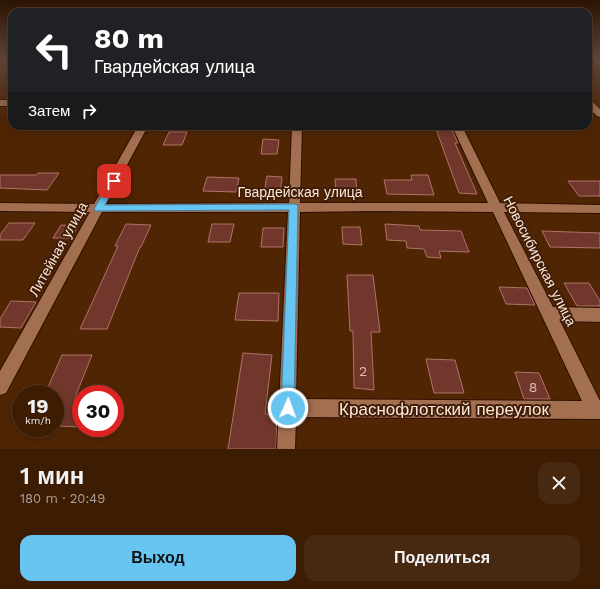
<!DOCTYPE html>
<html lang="ru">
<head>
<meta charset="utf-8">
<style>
	body { margin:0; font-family:"Work Sans",sans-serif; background:#472912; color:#f1f3f6; height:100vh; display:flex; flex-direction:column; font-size:15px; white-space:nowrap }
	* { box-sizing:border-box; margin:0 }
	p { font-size:13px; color:#aca19a }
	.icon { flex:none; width:22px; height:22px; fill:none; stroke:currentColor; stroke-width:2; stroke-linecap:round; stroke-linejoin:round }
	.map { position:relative; height:449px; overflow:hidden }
	.drawer { display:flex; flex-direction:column; background:#3c1c03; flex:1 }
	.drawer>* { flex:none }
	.banner { position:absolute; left:8px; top:8px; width:584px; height:122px; border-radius:12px; box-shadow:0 2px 10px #0003,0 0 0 1px #553a25; background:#202124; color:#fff; overflow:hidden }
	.speed { position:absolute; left:12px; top:385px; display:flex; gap:8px; font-size:20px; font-weight:700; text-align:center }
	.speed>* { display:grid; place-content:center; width:52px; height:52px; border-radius:50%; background:#3c1c03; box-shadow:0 2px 10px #0003,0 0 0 1px #553a25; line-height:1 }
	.speed small { font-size:10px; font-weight:400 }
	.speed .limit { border:6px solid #d22; background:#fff; color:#111 }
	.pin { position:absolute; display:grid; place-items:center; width:34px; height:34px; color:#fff; margin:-17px; border-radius:8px; box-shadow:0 2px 6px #0006 }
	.me { position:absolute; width:44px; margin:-22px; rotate:2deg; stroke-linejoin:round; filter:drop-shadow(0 0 3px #0008) }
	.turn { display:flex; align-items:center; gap:14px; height:84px; padding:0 20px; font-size:18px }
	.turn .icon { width:52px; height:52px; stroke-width:2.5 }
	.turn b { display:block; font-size:28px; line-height:34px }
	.then { display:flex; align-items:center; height:38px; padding:0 20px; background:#0003; gap:8px; font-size:15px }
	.round { display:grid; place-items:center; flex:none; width:42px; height:42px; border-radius:12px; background:#472912 }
	.headline { display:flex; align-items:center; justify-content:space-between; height:68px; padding:0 20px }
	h1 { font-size:24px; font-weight:600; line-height:30px }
	.action { display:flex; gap:8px; margin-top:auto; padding:8px 20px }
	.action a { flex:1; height:46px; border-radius:12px; background:#68c4f0; color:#111; font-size:16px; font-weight:600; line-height:46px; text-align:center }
	.action a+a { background:#472912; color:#f1f3f6 }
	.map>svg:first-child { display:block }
	.building { fill:#72372c; stroke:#ae7367 }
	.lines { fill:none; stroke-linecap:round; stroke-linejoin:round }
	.minor-casing { stroke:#2f0f00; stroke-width:2 }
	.minor { fill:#a27051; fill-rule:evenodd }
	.route { fill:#68c4f0; stroke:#447f9c }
	.labels { text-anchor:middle; stroke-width:4; stroke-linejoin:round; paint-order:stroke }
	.street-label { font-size:14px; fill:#fee7da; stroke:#401e07 }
	.near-number-label { font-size:14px; fill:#dbbbae }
	.near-street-label { font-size:17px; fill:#fee7da; stroke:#401e07 }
</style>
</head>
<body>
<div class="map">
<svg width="600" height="449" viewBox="0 0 600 449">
	<rect width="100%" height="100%" fill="#502504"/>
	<path class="building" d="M436,129L452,130L458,143H455L477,194L459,193Z
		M169,132H187L182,145H163Z
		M263,139L279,140L277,154H261Z
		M38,173H59L47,190L0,188V175H36Z
		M411,175H428L434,195L387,194L384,180H412Z
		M267,176L282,177L280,193H264Z
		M207,177L239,178L236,192L203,191Z
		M335,179H356L357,195H336Z
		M568,181H600V196H579Z
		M9,223H35L23,240H0V235Z
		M126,224L151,225L141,247H140L107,329H80L118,246H115Z
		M212,224H234L230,242H208Z
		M385,224L419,226L420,230L461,231L469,252L439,251L441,258L427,257L424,249L407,248L406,241L387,240Z
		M61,225L78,226L71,238H53Z
		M342,227H360L362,245L343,244Z
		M263,228H284L283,247H261Z
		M542,231L600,233V248L550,247Z
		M347,275H373L380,332H371L374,390L354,388L353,331H350Z
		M564,283H589L600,301V306H577Z
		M499,287L527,288L535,305L506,304Z
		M239,293H279L278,321L235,320Z
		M11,301L36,302L21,328L0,327V319Z
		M243,353L272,355L265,414H277L276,449H228Z
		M62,355H92L74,400H81V427L55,426V394H45Z
		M426,359L455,360L464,393H434Z
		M515,372L539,373L550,399H524Z"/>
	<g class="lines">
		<defs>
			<path id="minor" d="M590,58H597L600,60V66Z
				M588,99L591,100L600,109V117L597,116L588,107Z
				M0,100H12V106H0Z
				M138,126H148L106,204L289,203L292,126H302L300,203H488L452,126H462L500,203L600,205V213L504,212L553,307L600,308V322L560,321L600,401V419L296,417L295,449H277L288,212H102L6,393L0,395V371L90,212L0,211V203L94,204ZM375,211L493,212L582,401L296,399L300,212Z"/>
		</defs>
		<use href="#minor" class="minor-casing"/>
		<use href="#minor" class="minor"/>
	</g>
	<linearGradient id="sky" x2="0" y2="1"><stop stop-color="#2c1402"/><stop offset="0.48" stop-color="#5e463a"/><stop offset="1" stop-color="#5e463a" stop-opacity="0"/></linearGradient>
	<rect width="600" height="121" fill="url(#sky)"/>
	<path class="route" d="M114,178L118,181L105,205L296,204L298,206L294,408L292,413L288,415L283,413L281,408L289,210L96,211L94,209L111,179Z"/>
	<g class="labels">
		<g class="street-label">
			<text x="300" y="197">Гвардейская улица</text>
			<text transform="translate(58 249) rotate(-61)" y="5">Литейная улица</text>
			<text transform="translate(540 261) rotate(63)" y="5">Новосибирская улица</text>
		</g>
		<g class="near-number-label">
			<text x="363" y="376">2</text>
			<text x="533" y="392">8</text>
		</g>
		<g class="near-street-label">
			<text x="444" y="415">Краснофлотский переулок</text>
		</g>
	</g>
</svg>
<div class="speed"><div>19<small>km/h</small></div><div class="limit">30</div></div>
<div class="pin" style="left:114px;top:181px;background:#d93025"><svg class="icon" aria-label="arrive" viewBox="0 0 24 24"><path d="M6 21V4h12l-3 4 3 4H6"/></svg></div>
<svg class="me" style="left:288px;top:408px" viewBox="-20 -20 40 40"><circle r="17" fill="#68c4f0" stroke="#fff" stroke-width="3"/><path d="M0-11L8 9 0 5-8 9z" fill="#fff"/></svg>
<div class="banner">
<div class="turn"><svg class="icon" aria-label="left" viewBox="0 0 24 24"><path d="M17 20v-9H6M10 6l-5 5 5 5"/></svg><div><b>80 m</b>Гвардейская улица</div></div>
<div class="then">Затем<svg class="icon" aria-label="right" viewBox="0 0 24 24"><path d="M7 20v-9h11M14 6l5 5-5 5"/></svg></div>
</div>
</div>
<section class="drawer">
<div class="headline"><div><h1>1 мин</h1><p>180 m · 20:49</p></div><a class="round"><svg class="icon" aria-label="close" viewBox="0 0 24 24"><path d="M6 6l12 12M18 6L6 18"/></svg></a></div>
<div class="action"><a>Выход</a><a>Поделиться</a></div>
</section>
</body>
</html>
